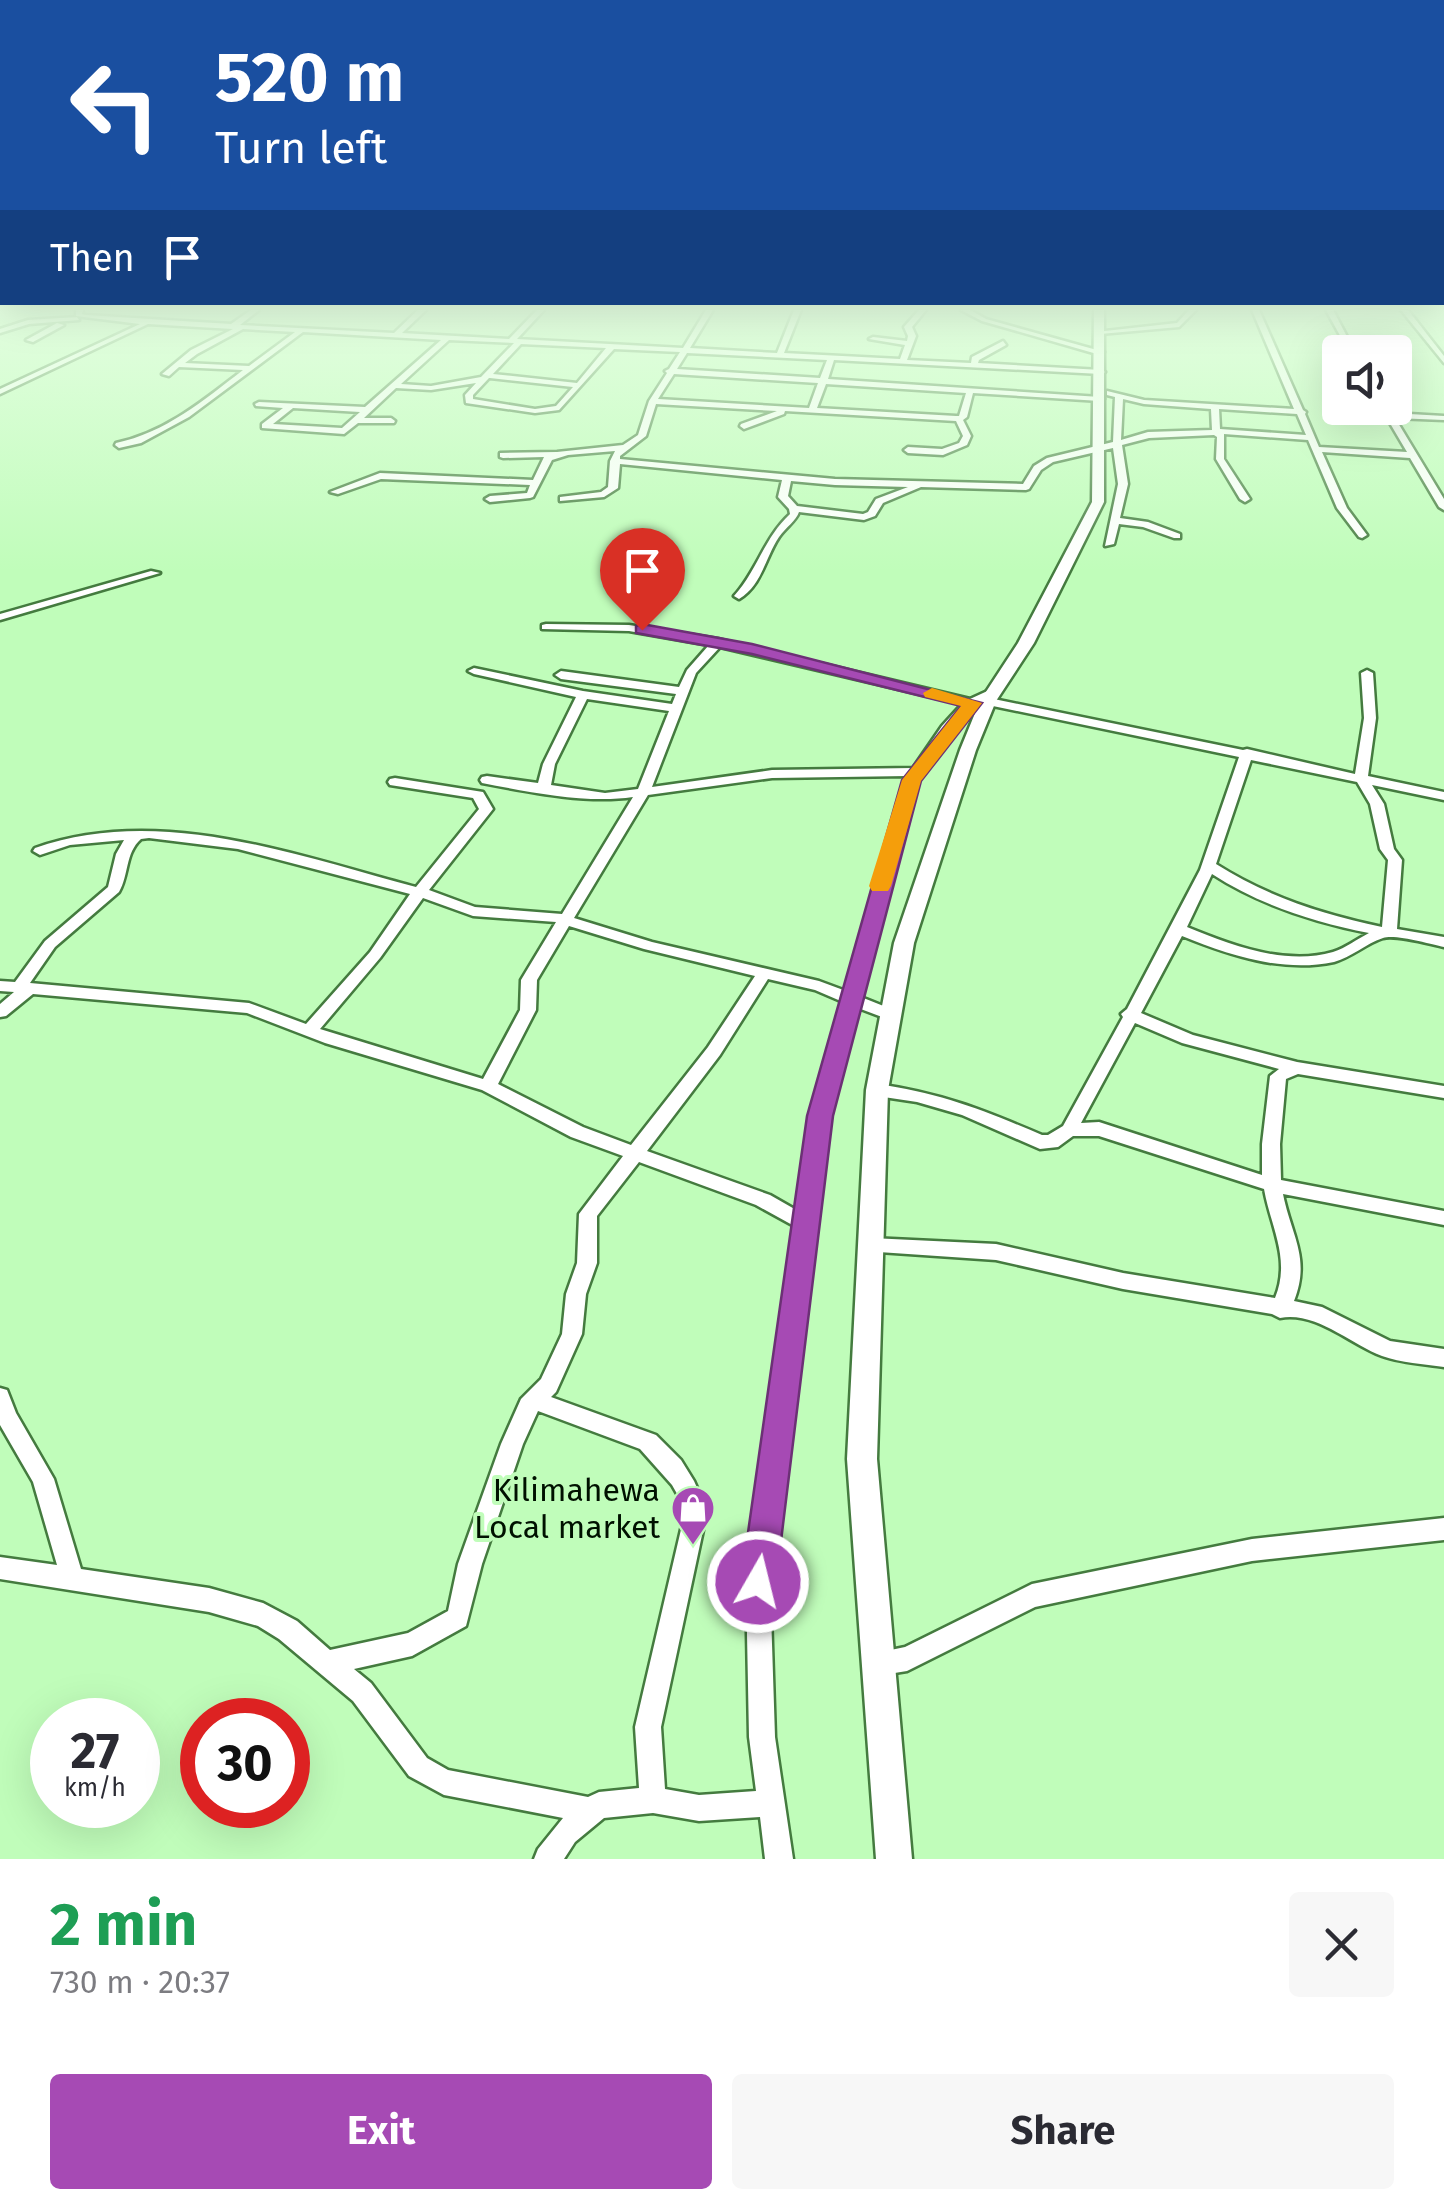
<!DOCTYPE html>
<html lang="en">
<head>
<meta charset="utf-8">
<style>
	body { margin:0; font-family:"Fira Sans",sans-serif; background:#f7f7f7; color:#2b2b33; height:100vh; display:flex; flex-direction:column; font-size:38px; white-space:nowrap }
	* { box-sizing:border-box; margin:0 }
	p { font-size:32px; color:#7c7c81 }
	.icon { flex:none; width:55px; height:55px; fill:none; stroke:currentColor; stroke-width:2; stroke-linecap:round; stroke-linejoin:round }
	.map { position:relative; height:1859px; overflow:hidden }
	.side { display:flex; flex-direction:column; background:#fff; flex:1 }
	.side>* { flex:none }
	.top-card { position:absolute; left:0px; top:0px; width:1445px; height:305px; box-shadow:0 10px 40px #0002; background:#1a4fa0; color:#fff; overflow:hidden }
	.tools { position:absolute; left:1322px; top:335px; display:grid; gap:20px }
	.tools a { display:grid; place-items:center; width:90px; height:90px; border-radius:10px; background:#fff; box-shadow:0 10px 40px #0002; font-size:50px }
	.speed { position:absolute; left:30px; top:1698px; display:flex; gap:20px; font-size:50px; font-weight:700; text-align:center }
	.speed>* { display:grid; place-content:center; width:130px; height:130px; border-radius:50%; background:#fff; box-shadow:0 10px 40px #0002; line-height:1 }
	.speed small { font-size:25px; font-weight:400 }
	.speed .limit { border:15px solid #d22; background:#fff; color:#111 }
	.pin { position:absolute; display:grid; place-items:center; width:85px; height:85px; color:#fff; margin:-102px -42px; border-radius:50% 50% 50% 0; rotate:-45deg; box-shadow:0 0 10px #0007 }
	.pin .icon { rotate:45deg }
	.me { position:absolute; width:110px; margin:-55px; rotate:8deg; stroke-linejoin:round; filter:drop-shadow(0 0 8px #0008) }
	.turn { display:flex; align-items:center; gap:35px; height:210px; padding:0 50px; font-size:45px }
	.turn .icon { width:130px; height:130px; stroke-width:2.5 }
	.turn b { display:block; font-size:70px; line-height:85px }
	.then { display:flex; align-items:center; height:95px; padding:0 50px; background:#0003; gap:20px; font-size:38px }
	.round { display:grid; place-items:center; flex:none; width:105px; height:105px; border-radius:10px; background:#f7f7f7 }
	.head { display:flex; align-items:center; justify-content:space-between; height:170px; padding:0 50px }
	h1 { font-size:60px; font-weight:700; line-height:75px; color:#1e9e55 }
	.cta { display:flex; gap:20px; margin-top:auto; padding:20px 50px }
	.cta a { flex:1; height:115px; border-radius:10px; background:#a64ab4; color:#fff; font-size:40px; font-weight:700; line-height:115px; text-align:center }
	.cta a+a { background:#f7f7f7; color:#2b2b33 }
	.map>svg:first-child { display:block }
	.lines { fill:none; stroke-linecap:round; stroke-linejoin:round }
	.minor-casing { stroke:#447b3f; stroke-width:5 }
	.secondary-casing { stroke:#447b3f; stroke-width:5 }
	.minor { fill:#fff; fill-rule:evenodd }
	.secondary { fill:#fff; fill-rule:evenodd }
	.route { fill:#a64ab4; stroke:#6c3075; stroke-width:2.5 }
	.slow { fill:#f59e0b }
	.labels { text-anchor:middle; stroke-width:8; stroke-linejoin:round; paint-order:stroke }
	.near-poi-label { font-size:32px; fill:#010; stroke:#c0fdba; text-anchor:end }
</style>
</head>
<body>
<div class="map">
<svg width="1444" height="1859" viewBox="0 0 1444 1859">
	<rect width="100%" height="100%" fill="#c0fdba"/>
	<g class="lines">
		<defs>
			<path id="minor" d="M76,310H83L82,314L86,315L231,324L251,310H259L240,325L394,333L418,310H426L402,333L509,339L537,310H544L517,339L683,348L706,310H713L690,348L777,353L794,310H801L784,353L900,359L905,345L869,339L873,337L907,341L908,336L904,327L919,310H926L912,327L916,336L907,360L971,363L972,357L1003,341L1006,345L979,360L978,363L1101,370L1105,372L1101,374L834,360L828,379L1100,397L1104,399L1100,401L973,393L967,417L963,420L971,436L967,445L943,455L908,453L904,450L908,447L942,449L959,443L963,436L956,421L785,411L784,414L744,429L740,426L741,424L777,411L656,404L646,436L620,456V459L835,479L1023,484L1034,466L1047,458L1113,442L1115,397L1107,395V391L1144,400L1294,409L1252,310H1259L1303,410L1306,412L1305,414L1319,447L1407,452L1381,408H1389L1392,413L1444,416V420L1395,418L1444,499V510L1439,507L1410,458L1322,452L1347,508L1367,535L1362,538L1359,537L1337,508L1308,440L1224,434V459L1250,499L1245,502L1240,499L1216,459L1217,437L1214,435L1149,438L1122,445L1128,484L1120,518L1148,522L1180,534V538H1174L1143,527L1119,524L1114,544L1105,546L1118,484L1113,448L1053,462L1041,470L1029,489L1026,490L921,487L883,503L875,516L864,520L799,512C796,521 786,527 779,537C765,558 762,585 739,599L734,596C757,571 764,538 790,514L789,509L778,497L782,480L620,464L618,488L604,497L560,501V497L601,492L608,487L610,461L615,451L568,455L552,460L533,497L530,498L490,502L485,499L490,496L527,493L530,485L381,479L338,494L330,492L380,473L533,480L544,457L503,458L500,457V453L557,452L623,445L638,435L649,401L667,373L665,371L669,369L680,352L614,349L559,410L535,413L466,403L465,395L476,383L431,390L396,388L364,418H391L395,421L394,423H358L344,434L262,428V424L283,408L256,406L255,404L259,402L365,407L441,340L303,332L189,417L141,443L119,448L115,445L116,443C165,433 204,400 243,370L179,367L169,376L162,374L191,350L233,329L148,324L0,394V389L140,324L76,316ZM243,329L295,332L249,366L185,363L197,354ZM449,340L514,343L481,377L431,386L401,384ZM521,344L606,348L577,383L493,374ZM687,353L827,360L820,378L677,369ZM674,374L818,383L809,408L658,399ZM489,378H490L573,387L556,406L535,409L473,399V395ZM826,384L966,393L959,416H956L817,408ZM1123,399L1144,404L1211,409L1212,430L1148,432L1121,440ZM293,408L360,412L342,428L273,424ZM1219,409L1297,414L1306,435L1220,429ZM791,481L835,485L908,487L876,499L868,512L863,514L797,506L788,496Z
				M961,310H970L986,319L1104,352L1097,354L982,321Z
				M1189,310H1196L1179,327L1100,334L1096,332L1177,323Z
				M1326,310H1333L1355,352H1349Z
				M1401,310H1408L1444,356V363Z
				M77,317L79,320L29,324L0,333V329L28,320Z
				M57,323L64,325L33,342L26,340Z
				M151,571L160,573L0,620V614Z
				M546,624L629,625L718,639L970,699L994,688L1000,692L989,698L1243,750L1247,749L1355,774L1364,718L1361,673L1367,670L1373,673L1376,718L1368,776L1444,792V800L1372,785L1384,804L1394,849L1402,860L1397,929L1444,937V947C1429,944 1396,934 1383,938C1365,944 1352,957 1334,962C1282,973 1229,955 1182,936L1141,1013L1193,1035L1297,1062L1444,1086V1098L1298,1074L1286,1079L1280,1144L1281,1180L1444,1211V1225L1283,1194C1291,1235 1311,1258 1294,1301L1322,1307L1390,1341L1444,1349V1367C1424,1364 1401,1363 1382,1356C1350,1344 1316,1311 1280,1318L1272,1314L1123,1289L996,1260L864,1251L861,1246L864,1241L871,1238L996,1244L1123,1273L1275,1298C1291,1259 1271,1228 1264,1189L1099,1136H1073L1058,1147L1040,1149L962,1115L917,1102L877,1096L871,1094L868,1090L871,1086L877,1084C941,1093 983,1110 1042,1135H1048L1063,1126L1123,1017L1121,1014L1127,1009L1200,870L1239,757L988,705L982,701L962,718L951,731L919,780L861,997L896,1011L898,1015L890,1020L858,1008L829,1116L770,1582L775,1737L793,1859H765L760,1817L699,1821L653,1813L604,1818L575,1842L564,1859H534L538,1849L563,1818L444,1795L409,1776L353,1701L279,1639L258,1626L209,1612L0,1579V1557L57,1565L33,1482L0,1425V1388L7,1390L16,1413L54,1479L81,1569L209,1588L263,1603L297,1621L330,1650L408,1633L448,1611L458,1564L501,1444L521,1399L541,1379L562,1334L566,1294L577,1263L579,1214L623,1156L571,1137L482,1090L325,1043L247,1013L33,994L6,1016L0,1017V1004L14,992L0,991V981L15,982L45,941L108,887L116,854L124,840L70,845L40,855L33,851L35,848C159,804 295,855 416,887L479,809L473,798L390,785L388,782L390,779L395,778L483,792L493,809L429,890L475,907L562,914L633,797C587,804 529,792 482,783L480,780L482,777L487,776L538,783L543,764L576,697L474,674L468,671L474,668L583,691L672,704L676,694L561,679L555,675L561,671L679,687L687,670L709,645L629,631L542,629V625ZM720,647L962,704L942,726L913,768L772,770L652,787L696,673ZM587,699L669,711L638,789L605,793L551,785L555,764ZM1251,760L1357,782L1370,804L1380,849L1388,860L1382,927C1322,914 1268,897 1216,864ZM908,776L846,991L819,981L652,942L574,918L648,795L772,778ZM149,838L238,849L410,894L370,952L306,1024L249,1003L30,983L55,947L119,892C129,875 125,853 141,839ZM1212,874C1260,905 1313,922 1369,933C1357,939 1346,948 1333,952C1285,966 1231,945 1187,927ZM423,898L473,916L556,922L521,980L520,1010L483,1079L320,1029L380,958ZM569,926L644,949L755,976L708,1047L631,1145L583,1127L498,1084L536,1010L537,980ZM768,979L815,990L843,1002L811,1116L798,1211L770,1195L647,1151L720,1055ZM1135,1023L1182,1043L1279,1069L1270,1076L1262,1144V1175L1099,1122L1081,1123ZM639,1162L756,1205L796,1227L746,1582L749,1737L756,1791L699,1795L665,1789L661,1727L705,1521L702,1499L694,1481L681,1460L656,1435L551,1397L556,1392L582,1334L586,1294L597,1263V1216ZM538,1411L640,1449L672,1485L680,1499L683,1521L635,1727L639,1788L599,1792L588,1797L448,1770L427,1758L371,1683L354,1669L412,1656L466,1626L482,1564L523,1444Z
				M1444,1518V1540L1252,1561L1035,1607L907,1671L876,1676L867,1673L864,1664L867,1655L905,1647L1032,1584L1252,1539Z"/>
			<path id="secondary" d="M1094,310H1104V502L1034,643L996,701L976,750L914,943L888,1090L877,1459L912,1859H876L847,1459L866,1090L894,943L960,750L980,701L1018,643L1092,502Z"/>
		</defs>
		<use href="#minor" class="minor-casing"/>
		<use href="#secondary" class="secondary-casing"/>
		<use href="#minor" class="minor"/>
		<use href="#secondary" class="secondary"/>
	</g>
	<linearGradient id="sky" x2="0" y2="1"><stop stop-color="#abb6d4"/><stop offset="0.54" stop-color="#e3fee0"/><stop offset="1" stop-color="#e3fee0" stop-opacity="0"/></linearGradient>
	<rect width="1444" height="571" fill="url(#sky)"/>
	<path class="route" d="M642,624L752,644L982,703L921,781L833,1116L776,1582L771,1595L758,1600L746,1595L741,1582L807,1116L902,780L961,706L752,654L636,633V626Z"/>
	<path class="slow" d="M932,688L982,703L921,781L891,886L888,891H872L869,886L902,780L961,706L925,697L923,693Z"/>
	<defs>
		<symbol id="shop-pin" viewBox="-11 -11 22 30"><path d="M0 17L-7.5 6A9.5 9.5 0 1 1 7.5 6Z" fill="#a64ab4" stroke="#c0fdba"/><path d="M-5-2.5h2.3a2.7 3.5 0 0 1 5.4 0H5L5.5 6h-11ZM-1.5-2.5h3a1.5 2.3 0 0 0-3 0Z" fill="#fff"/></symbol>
	</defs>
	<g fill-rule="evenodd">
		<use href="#shop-pin" x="668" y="1483" width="50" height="68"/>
	</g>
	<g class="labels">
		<g class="near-poi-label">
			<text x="660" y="1501">Kilimahewa<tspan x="660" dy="37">Local market</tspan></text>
		</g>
	</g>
</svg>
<div class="tools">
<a><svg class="icon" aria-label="sound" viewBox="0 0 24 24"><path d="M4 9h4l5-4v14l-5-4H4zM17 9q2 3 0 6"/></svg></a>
</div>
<div class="speed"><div>27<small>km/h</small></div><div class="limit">30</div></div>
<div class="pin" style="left:642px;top:630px;background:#d93025"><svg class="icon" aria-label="arrive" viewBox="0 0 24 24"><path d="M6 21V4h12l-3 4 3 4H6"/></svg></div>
<svg class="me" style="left:758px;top:1582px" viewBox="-20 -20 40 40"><circle r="17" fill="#a64ab4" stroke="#fff" stroke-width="3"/><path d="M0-11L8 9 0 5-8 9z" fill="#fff"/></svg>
<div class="top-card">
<div class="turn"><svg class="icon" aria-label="left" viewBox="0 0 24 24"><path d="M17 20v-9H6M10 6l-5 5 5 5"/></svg><div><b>520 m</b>Turn left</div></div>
<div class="then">Then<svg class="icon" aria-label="arrive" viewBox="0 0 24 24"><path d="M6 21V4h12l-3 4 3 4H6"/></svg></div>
</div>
</div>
<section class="side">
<div class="head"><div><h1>2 min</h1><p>730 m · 20:37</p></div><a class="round"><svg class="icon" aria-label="close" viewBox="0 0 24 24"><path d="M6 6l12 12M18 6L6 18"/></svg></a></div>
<div class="cta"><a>Exit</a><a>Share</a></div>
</section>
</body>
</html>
